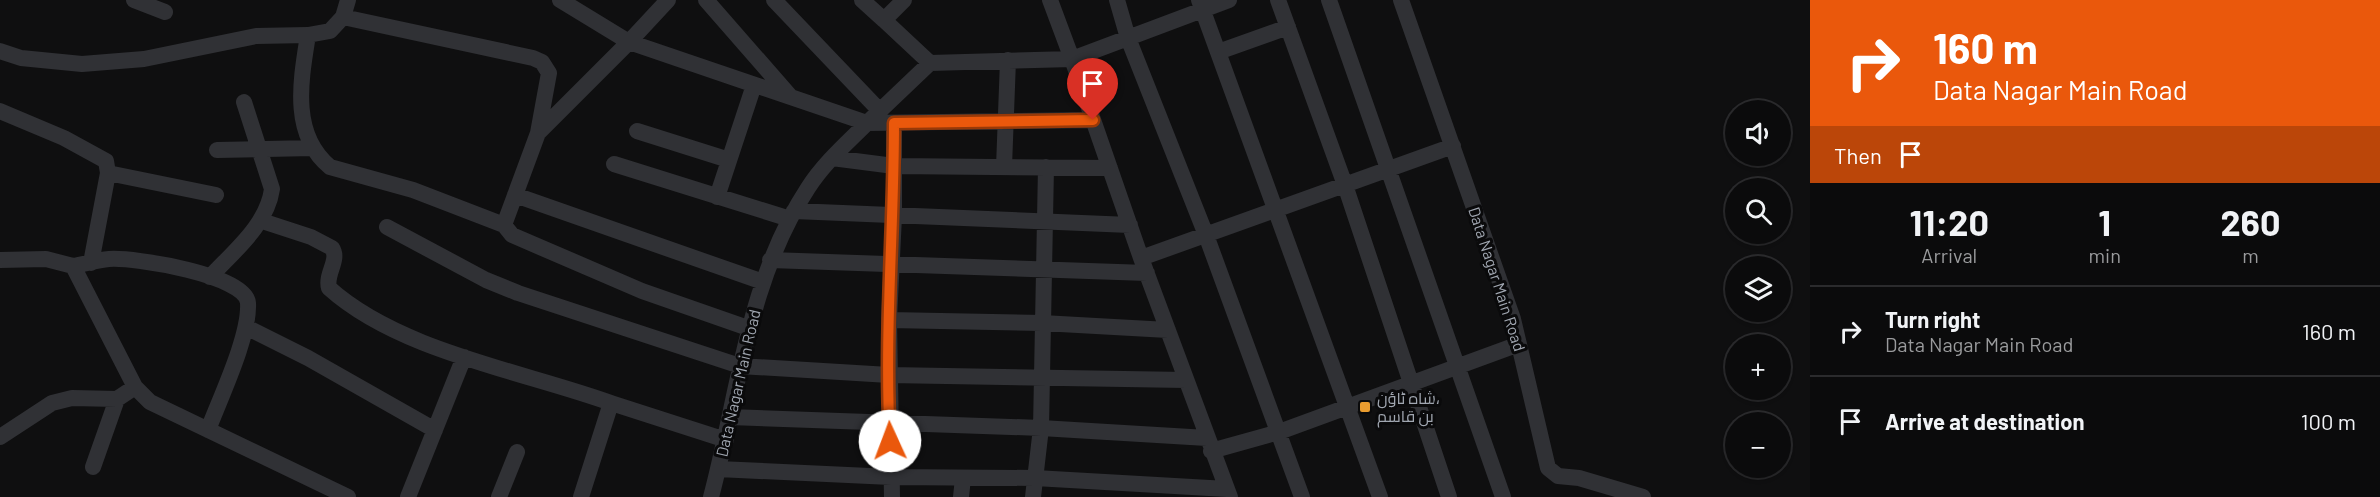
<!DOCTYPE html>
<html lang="en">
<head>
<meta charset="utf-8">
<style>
	body { margin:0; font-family:Barlow,Cairo,sans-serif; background:#141415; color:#f1f3f6; height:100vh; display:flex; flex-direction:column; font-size:22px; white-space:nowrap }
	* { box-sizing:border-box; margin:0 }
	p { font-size:20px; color:#9a9b9d }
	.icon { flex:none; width:33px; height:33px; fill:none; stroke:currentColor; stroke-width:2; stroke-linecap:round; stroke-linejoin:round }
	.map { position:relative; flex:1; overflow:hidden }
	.panel { display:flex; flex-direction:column; background:#0b0b0c; width:570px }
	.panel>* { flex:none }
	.guide { background:#ea580c; color:#fff; overflow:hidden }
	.fabs { position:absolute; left:1725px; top:100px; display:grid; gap:12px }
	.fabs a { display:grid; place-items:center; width:66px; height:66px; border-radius:50%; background:#0b0b0c; box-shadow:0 2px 4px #0004,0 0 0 2px #2b2b2d; font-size:30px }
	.pin { position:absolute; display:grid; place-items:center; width:51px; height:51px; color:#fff; margin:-62px -26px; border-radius:50% 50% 50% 0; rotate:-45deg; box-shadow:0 0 6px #0007 }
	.pin .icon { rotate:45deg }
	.me { position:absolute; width:66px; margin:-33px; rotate:358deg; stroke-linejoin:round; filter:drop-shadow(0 0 4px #0008) }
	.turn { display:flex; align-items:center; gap:21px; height:126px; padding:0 24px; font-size:27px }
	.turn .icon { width:78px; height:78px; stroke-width:2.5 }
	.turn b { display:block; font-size:42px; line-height:51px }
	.then { display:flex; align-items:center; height:57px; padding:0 24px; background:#0003; gap:12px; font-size:22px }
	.eta { display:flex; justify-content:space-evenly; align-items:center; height:102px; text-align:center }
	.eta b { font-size:36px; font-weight:700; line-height:42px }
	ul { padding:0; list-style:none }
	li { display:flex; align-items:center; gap:18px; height:90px; padding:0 24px; border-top:2px solid #2b2b2d }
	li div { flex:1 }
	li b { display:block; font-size:22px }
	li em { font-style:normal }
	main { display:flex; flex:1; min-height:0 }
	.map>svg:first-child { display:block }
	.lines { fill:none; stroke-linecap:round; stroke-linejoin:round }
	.street { stroke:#303135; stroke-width:16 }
	.route-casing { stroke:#983908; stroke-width:15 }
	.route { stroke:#ea580c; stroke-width:10 }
	.poi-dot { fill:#e99c2f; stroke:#0a0a0b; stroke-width:2 }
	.labels { text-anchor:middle; stroke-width:6; stroke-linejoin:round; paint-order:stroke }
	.street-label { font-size:16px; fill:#a1a7b1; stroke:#0a0a0b }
	.poi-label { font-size:16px; fill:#a1a7b1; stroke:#0a0a0b; text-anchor:start }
</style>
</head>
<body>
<main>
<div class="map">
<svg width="1810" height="497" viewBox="0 0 1810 497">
	<rect width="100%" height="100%" fill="#0f0f10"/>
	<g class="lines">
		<path class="street" d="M134,0L165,12
			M668,0L629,42L867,123C846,144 824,163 808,188C747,281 739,392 711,497
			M706,0L790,96
			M774,0L880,111
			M862,0L884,20L904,0
			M1050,0L1072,59L930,63L867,123L1093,120
			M1117,0L1128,38L1206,235L1302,497
			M1199,0L1380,497
			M1278,0L1345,185L1449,497
			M1329,0L1503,497
			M1401,0L1513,319L1548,468L1558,476L1579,478L1643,497
			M343,17L348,0
			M884,20L930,63
			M308,35C301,79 290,134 330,167L413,190L504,225
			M0,51L21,58L82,64L144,59L256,36L308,35L330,31L343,17L533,58L542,62L549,73L538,133L504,225L512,235L642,291L748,328
			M1218,52L1288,27
			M0,111L64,138L106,161L108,173L91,263
			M637,131L729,160
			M538,133L629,42L560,0
			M217,150L313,148
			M832,158L894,166L1110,168
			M614,164L790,219
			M1004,167L1008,60
			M108,173L216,195
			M515,195L763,282
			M717,197L754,85
			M794,211L1130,225
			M262,221L311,237L332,248C340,260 325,274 329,288C399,351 522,371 611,403
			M387,227L486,280L518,293L740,366L889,375L1186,380
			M1141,258L1072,59L1229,0
			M0,260L46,259L73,266L135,387L150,402L348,497
			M770,260L1147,273
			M73,266C85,264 97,260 109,259C134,257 246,275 248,303C250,336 220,398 208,430
			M210,277C234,251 267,225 272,189L244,102
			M889,320L1042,323L1168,330
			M246,327L308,358L435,430
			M730,417L1041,428L1207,438
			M0,437L52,403L72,398L117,399L135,387
			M1211,451L1279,432L1519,344
			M93,467L117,399
			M718,469L891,477L1035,478L1227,489
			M408,497L464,357
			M499,497L517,452
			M581,497L611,403L726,440
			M892,497L889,320L894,216V123
			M961,497L963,478
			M1033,497L1041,428L1046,167
			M1230,497L1141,258L1453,146"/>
	</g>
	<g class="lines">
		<defs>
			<path id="route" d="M890,441C884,335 894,229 894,123L1093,120"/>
		</defs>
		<use href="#route" class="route-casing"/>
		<use href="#route" class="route"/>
	</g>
	<rect class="poi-dot" x="1359" y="401" width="12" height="12" rx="3"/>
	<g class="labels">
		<g class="street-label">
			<text transform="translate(1497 279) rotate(72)" y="6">Data Nagar Main Road</text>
			<text transform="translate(738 383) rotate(-77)" y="6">Data Nagar Main Road</text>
		</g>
		<g class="poi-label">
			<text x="1377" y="404">شاہ ٹاؤن،<tspan x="1377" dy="18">بن قاسم</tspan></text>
		</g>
	</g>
</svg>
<div class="fabs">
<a><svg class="icon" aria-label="sound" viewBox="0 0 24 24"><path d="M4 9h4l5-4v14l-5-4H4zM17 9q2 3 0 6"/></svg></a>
<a><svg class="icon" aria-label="search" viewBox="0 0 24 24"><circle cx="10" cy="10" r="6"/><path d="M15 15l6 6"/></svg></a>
<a><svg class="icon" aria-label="layers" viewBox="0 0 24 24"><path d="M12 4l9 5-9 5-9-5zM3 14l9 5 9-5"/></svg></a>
<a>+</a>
<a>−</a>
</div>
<div class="pin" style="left:1093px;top:120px;background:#d93025"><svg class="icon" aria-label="arrive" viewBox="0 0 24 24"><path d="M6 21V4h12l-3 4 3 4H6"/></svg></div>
<svg class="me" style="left:890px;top:441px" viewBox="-20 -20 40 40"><circle r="19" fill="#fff"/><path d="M0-13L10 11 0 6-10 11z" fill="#ea580c"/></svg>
</div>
<section class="panel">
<div class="guide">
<div class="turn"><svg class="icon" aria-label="right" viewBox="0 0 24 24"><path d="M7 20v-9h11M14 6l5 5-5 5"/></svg><div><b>160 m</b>Data Nagar Main Road</div></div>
<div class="then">Then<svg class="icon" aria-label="arrive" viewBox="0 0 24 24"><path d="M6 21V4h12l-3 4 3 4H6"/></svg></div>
</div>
<div class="eta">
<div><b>11:20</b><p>Arrival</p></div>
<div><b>1</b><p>min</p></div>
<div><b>260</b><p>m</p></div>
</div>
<ul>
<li><svg class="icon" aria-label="right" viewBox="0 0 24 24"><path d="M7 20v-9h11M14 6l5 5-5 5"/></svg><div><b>Turn right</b><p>Data Nagar Main Road</p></div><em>160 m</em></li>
<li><svg class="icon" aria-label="arrive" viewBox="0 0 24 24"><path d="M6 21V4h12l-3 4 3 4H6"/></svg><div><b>Arrive at destination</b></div><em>100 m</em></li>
</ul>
</section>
</main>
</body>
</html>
